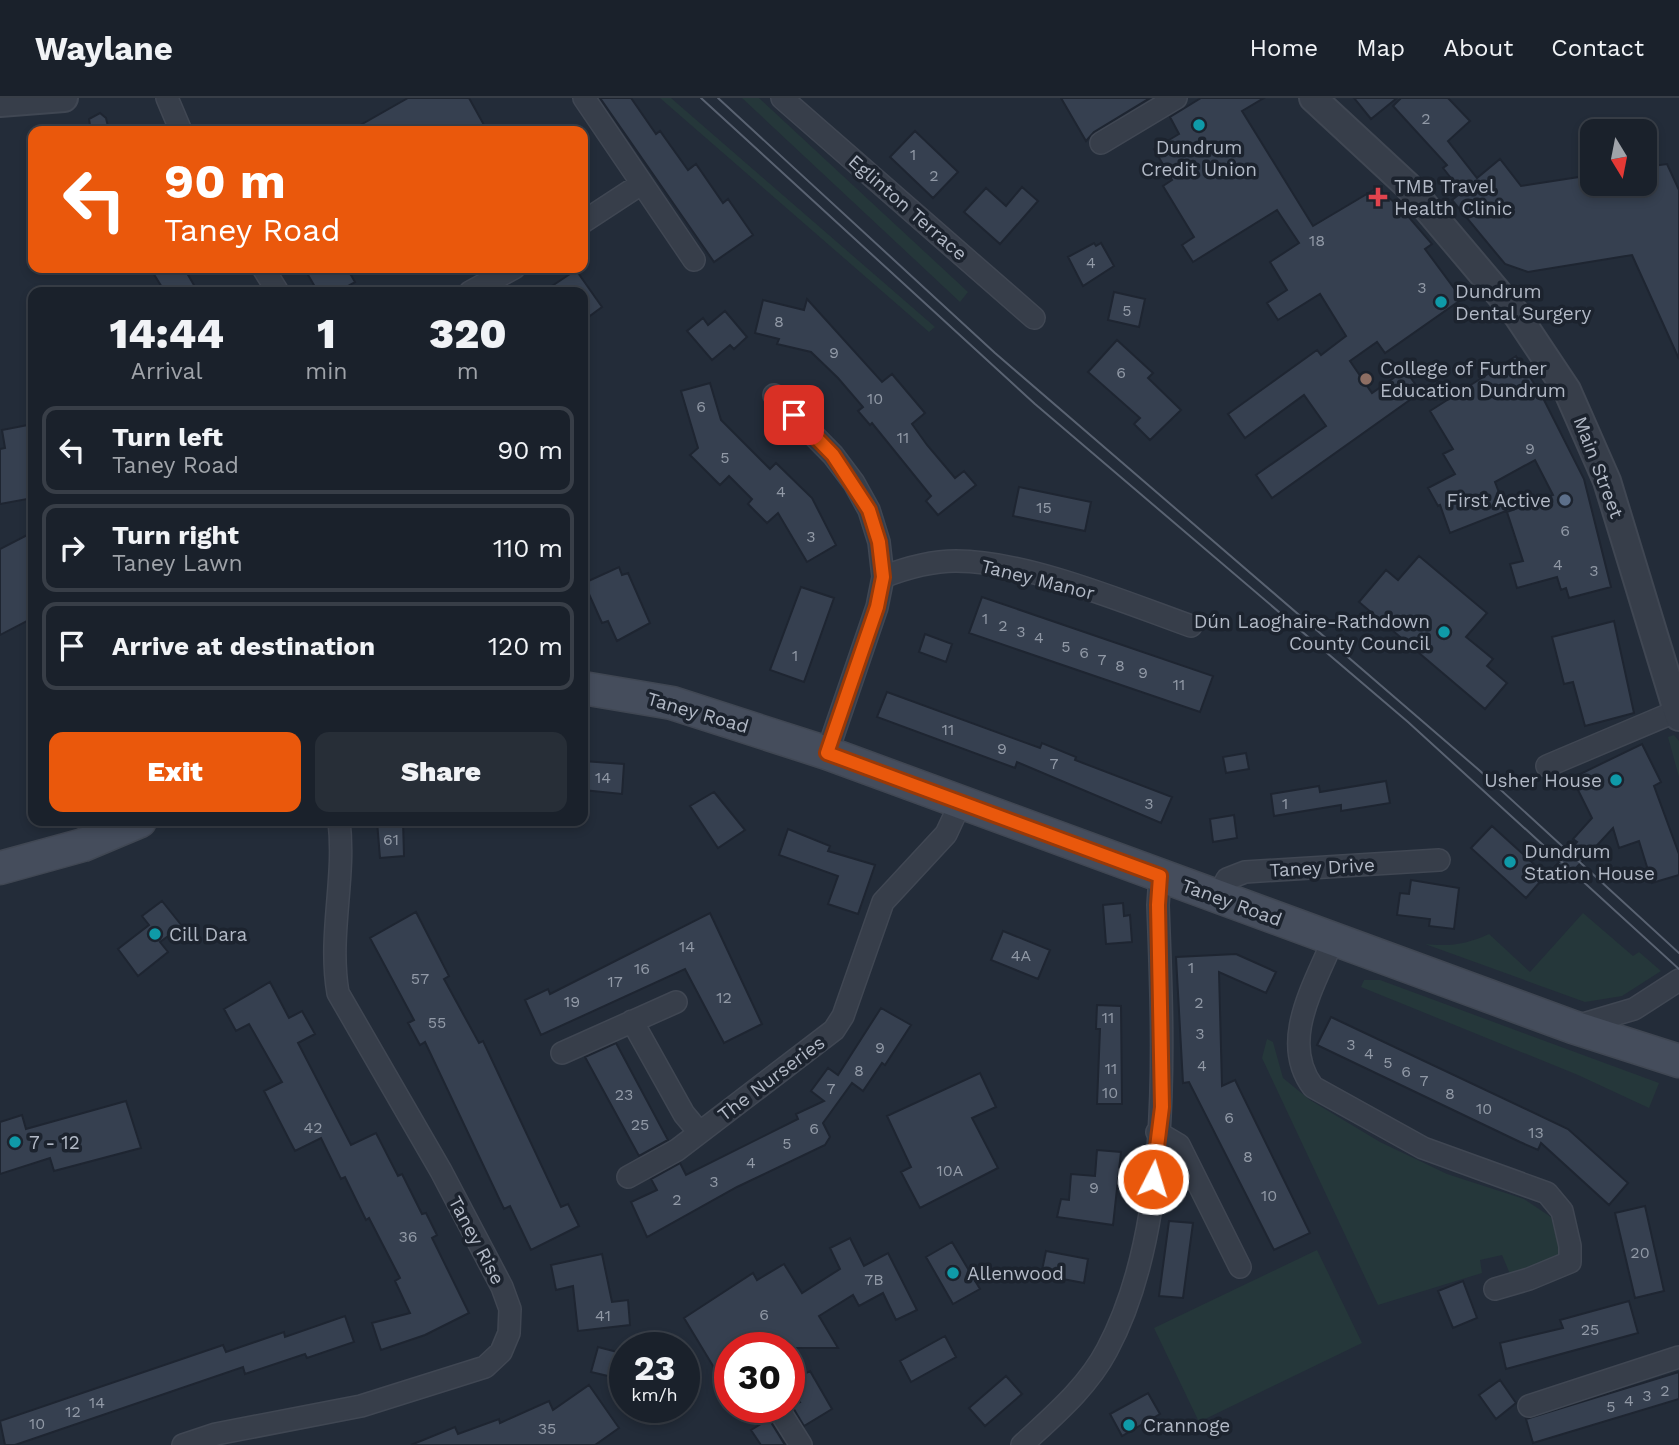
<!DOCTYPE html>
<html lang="en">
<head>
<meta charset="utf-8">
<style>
	body { margin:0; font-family:"Work Sans",sans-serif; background:#272e37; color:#f1f3f6; height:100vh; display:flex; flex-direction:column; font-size:26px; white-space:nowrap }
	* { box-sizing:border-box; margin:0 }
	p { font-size:23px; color:#9fa3a9 }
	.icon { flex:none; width:38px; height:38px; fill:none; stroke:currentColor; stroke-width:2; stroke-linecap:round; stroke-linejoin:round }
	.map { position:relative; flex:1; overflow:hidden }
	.sheet { position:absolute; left:28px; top:189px; width:560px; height:539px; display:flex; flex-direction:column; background:#1a212b; border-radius:14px; box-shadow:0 4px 10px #0003,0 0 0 2px #383e47 }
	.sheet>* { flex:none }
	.top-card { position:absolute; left:28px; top:28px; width:560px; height:147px; border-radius:14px; box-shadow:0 4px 10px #0003,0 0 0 2px #383e47; background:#ea580c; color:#fff; overflow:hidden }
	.needle { width:46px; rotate:170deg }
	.fabs { position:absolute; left:1580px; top:21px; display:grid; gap:14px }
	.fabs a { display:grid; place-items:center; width:77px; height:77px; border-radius:14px; background:#1a212b; box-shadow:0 4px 10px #0003,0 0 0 2px #383e47; font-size:35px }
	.speed { position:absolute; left:609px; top:1234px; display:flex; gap:14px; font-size:35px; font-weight:700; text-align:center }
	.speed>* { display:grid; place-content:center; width:91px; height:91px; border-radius:50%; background:#1a212b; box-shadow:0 4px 10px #0003,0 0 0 2px #383e47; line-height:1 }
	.speed small { font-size:18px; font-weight:400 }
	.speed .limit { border:10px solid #d22; background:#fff; color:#111 }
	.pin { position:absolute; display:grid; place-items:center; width:60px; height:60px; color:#fff; margin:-30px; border-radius:14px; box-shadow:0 4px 10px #0006 }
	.me { position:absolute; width:77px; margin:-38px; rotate:5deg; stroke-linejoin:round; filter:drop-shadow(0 0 5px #0008) }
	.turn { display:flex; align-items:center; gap:24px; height:147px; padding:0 21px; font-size:32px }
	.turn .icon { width:91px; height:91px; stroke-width:2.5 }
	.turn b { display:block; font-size:49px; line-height:60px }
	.eta { display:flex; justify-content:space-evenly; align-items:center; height:119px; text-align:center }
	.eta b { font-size:42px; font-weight:800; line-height:49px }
	.cta { display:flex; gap:14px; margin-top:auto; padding:14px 21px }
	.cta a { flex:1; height:80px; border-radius:14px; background:#ea580c; color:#fff; font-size:28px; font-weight:800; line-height:80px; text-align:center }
	.cta a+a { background:#272e37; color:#f1f3f6 }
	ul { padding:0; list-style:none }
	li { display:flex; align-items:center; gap:21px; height:88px; margin:0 14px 10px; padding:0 7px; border:4px solid #383e47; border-radius:14px }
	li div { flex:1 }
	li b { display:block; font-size:26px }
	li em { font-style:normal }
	header { display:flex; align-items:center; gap:42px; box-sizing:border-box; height:98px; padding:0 35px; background:#1a212b; border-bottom:2px solid #383e47 }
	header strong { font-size:33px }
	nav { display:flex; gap:38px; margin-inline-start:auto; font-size:24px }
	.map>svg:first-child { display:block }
	.green { fill:#25373a }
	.building { fill:#364050; stroke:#1e2531; stroke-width:2 }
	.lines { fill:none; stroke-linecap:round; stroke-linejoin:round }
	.minor-casing { stroke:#404753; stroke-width:24 }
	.tertiary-casing { stroke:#404753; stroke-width:30 }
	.secondary-casing { stroke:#404753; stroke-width:35 }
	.minor { stroke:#373e4a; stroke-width:21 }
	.tertiary { stroke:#373e4a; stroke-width:26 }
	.secondary { stroke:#454d5c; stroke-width:32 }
	.tram { stroke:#596271; stroke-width:2 }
	.route-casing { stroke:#983908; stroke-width:18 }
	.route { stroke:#ea580c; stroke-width:12 }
	.culture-dot { fill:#0f9aa8; stroke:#1c232e; stroke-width:2.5 }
	.health-dot { fill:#e0444e; stroke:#1c232e; stroke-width:2.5 }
	.education-dot { fill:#8d6e63; stroke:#1c232e; stroke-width:2.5 }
	.service-dot { fill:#5c6f8a; stroke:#1c232e; stroke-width:2.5 }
	.labels { text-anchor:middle; stroke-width:7; stroke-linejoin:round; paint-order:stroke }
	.number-label { font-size:16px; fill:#9199a6 }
	.poi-label { font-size:19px; fill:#b2b9c6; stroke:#1c232e; text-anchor:start }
	.street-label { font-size:19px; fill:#b2b9c6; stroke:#1c232e }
</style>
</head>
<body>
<header>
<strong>Waylane</strong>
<nav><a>Home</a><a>Map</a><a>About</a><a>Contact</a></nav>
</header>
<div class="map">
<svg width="1679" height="1347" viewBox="0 0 1679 1347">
	<rect width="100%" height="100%" fill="#232c39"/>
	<path class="green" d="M660,0H671L935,229L929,234Z
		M742,0H759L968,194L960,204Z
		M1674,637L1679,643V679L1668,639Z
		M1583,815L1633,858L1639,854L1661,873L1622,898L1585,904L1425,846C1450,849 1467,846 1489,836L1530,874Z
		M1364,882H1380L1659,985L1649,1010L1578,977L1361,889Z
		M1267,941L1273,944L1283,980L1310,1002L1380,1044L1447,1076L1524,1101L1551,1119L1561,1158L1551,1165L1510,1176L1502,1157L1480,1162L1482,1175L1378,1207L1262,960Z
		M1317,1152L1362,1245L1199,1324L1154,1230Z"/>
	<path class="building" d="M408,0H469L484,27L473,33H350Z
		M600,0H631L656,36L660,33L688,72L696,66L723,105L728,101L753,137L714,164Z
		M1061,0H1150L1094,34L1086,43Z
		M1201,0H1264L1242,13L1313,128L1377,90L1401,110L1432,146L1425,151L1462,201L1385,255L1377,244L1350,263L1372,295L1405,272L1421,294L1272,400L1256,377L1326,328L1304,297L1245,340L1228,316L1317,252L1321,257L1346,238L1320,196L1278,222L1267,205L1287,192L1270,164L1299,145L1277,112L1193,164L1182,147L1194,139L1163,88L1172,82L1154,51L1179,36L1170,19Z
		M1354,0H1397L1371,21Z
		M1401,0H1448L1470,23L1448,43L1477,80L1500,61L1521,88L1592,77V86H1645V69L1667,66L1679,92V261L1632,157L1528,174L1505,166L1452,102L1462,94L1443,70L1447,67L1393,8Z
		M100,15L106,20L109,33H91L89,21Z
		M915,33L958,74L933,100L890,59Z
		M1022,89L1038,103L1000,146L964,114L986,90L1006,108Z
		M1094,145L1096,148L1101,145L1114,168L1083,188L1068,159Z
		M150,170H184L198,194H165Z
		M304,170H347L355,184L337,194H318Z
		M576,172L602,209L583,223V194H543Z
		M1114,194L1145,201L1139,229L1108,222Z
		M807,201L882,284L892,276L925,315L912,326L927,347L955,380L964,373L976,387L938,417L926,403L931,398L872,325L870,327L858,313L863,309L838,280L811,254L777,246L779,241L755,235L763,202L804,212Z
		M725,213L747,239L734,251L730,247L712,262L687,233L703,220L708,227Z
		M1117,242L1153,275L1148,280L1181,312L1150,342L1134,326L1140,320L1088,274Z
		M1516,258L1541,296L1584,381L1611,489L1569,500L1566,490L1561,492L1557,479L1517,490L1510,466L1523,463L1507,414L1553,397L1535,362L1495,384L1506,413L1450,435L1440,407L1438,408L1428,390L1455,376L1443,356L1453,351L1430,313Z
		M710,285L721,322L770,371L776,365L812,400L836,447L807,464L778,415L767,425L748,406L752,401L729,378L720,387L690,357L698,350L681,293Z
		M33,326V400L0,406V351L5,350L2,332Z
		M1019,389L1091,404L1085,433L1013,418Z
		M33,434V520L0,537V451Z
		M1419,458L1487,515L1466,539L1493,561L1487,568L1507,585L1485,611L1359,504L1386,472L1398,482Z
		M619,469L622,477L628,475L650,525L617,543L608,523L602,525L584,485Z
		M801,489L834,500L804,584L770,572Z
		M982,499L1213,578L1200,614L969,535Z
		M1614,523L1634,615L1585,628L1573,584L1564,586L1552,539Z
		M925,536L952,546L946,564L919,554Z
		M887,594L1040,650L1042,645L1076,659L1075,662L1172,699L1161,725L1017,664L1015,670L877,619Z
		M1642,646L1661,684L1654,688L1679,756V777L1652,785L1639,743L1619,750L1613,730L1564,783L1552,772L1577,744L1573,741L1592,720L1572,680Z
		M1246,655L1249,671L1226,675L1223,659Z
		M583,663L624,666L622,696L583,692Z
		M1386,683L1390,705L1341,713V707L1274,718L1271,696L1319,688L1320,694Z
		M714,694L745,732L718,750L690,708Z
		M1234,717L1237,740L1213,744L1210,721Z
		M377,723H403L404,758L380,760Z
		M1492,728L1546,777L1526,800L1471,750Z
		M788,731L830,748L828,753L875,767L858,816L828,806L838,778L779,757Z
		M1411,782L1459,790L1454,831L1429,828L1430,821L1397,817L1400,795L1409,796Z
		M162,803L182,828L160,844L168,854L138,878L118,851L149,827L142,818Z
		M1123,805L1124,818L1130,817L1132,844L1106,846L1103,807Z
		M416,814L449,878L444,881L479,945L483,943L561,1109L568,1106L579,1128L531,1152L510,1108L504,1111L425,944L420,947L408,925L414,922L370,840Z
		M710,815L762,926L724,945L685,871L541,937L525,902L548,891L550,896Z
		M1003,833L1050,852L1038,881L991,862Z
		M1236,856L1276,874L1266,895L1219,874L1222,988L1235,982L1310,1135L1274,1152L1189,984L1183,985L1176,859Z
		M270,884L289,920L302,913L315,936L298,945L351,1047L376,1035L398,1078L402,1076L422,1116L426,1115L437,1137L432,1140L469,1215L425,1237L381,1252L372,1225L410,1215L395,1183L400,1180L369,1120L366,1122L345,1079L341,1081L321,1040L295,1053L264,993L282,984L249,926L236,933L224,911Z
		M1097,907L1121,908L1122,1006H1097L1100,931H1096Z
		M881,910L911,927L885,967L882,965L863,993L852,985L823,1025L830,1039L825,1047L737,1089L647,1139L631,1104L657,1092L651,1081L680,1065L686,1077L798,1021L796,1016L824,1003L811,993L828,970L838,977Z
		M1331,919L1568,1031L1628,1085L1609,1107L1541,1045L1538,1052L1520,1044L1317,947Z
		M616,945L668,1042L639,1058L585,959Z
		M980,975L996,1009L972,1020L998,1070L920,1110L901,1074L911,1069L887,1018Z
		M126,1003L141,1050L54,1073L50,1060L0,1076V1024L22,1017L26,1031Z
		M1097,1052L1121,1054L1113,1127L1057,1119L1061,1101L1069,1102L1071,1076L1095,1078Z
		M1645,1108L1664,1193L1635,1200L1615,1115Z
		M1169,1123L1193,1125L1183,1200L1159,1198Z
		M850,1140L864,1168L888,1155L917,1212L896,1222L883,1195L859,1208L853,1197L819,1218L838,1250H730V1296L684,1220L753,1175L757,1182L784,1166L802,1195L840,1171L830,1150Z
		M952,1144L980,1191L953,1206L926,1159Z
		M1046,1153L1088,1161L1084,1185L1041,1177Z
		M602,1156L612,1204L628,1202L630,1227L578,1233L573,1188L556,1192L551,1167Z
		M1463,1183L1477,1220L1453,1230L1438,1193Z
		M1629,1203L1638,1235L1506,1271L1500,1245L1563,1230L1560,1222Z
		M345,1218L354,1244L307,1260L305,1256L245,1276L243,1269L15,1347H5L0,1323L223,1247L226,1254L284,1234L285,1239Z
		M945,1238L956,1259L911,1284L900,1263Z
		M598,1249L625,1256V1282L591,1274Z
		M810,1273L832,1311L804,1328L792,1308L800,1304L789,1285Z
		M1679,1274V1301L1533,1345L1526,1321Z
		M1006,1278L1022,1296L985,1328L969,1310Z
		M1500,1282L1516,1305L1496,1321L1479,1297Z
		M589,1287L619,1330L595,1347H411L455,1329L458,1336L499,1321L500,1325L549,1303L553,1312Z
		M1148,1295L1160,1316L1122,1338L1110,1316Z
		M769,1321L785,1347H761L751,1332Z"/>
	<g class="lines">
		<defs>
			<path id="minor" d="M167,0L181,33
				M584,0L694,162
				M782,0L1034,220
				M1101,45L1176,0
				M583,124L641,86
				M263,170L278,194
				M470,194L514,170
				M774,297L833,357L854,385L869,412L879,444L883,479L877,509L827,655
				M883,479C906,470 930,463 956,463C1026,463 1124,504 1191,528
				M1547,668L1677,613
				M1218,799L1227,781L1245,774L1439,762
				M1333,842C1314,888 1279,944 1313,989L1423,1050L1547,1095L1562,1113L1570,1148V1164L1529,1181L1495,1191
				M632,923L684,1016L699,1034
				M1573,929L1634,911L1679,882
				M562,955L676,904
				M1157,1034L1179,1047L1240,1169
				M628,1079L677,1052L834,932L843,918L883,804L946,736L960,706
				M1529,1308L1679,1259
				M777,1309L801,1347
				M183,1347L216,1336L361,1308L485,1269L501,1254L509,1235L510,1211L502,1189L441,1073L338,895C328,837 346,780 339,723
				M1022,1347C1053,1318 1087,1290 1107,1252C1173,1129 1163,943 1158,807L1160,778"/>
			<path id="tertiary" d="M1313,0L1408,88L1517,217L1567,292L1607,383L1679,619
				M0,5L64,0"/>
			<path id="secondary" d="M583,590L672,605L827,655L1573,929L1679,963
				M0,770L83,747L140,723"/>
		</defs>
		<use href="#minor" class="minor-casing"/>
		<use href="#tertiary" class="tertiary-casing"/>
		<use href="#secondary" class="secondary-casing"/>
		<use href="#minor" class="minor"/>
		<use href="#tertiary" class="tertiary"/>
		<use href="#secondary" class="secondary"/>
		<path class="tram" d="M701,0L1035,306L1408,624L1679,871
			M718,0L995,255L1479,672L1679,855"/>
	</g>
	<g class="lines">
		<defs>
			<path id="route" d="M794,317L833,357L869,412L879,444L883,479L877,509L827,655L1160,778L1158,807L1162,1009L1153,1081"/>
		</defs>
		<use href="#route" class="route-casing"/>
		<use href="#route" class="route"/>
	</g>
	<g class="culture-dot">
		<circle cx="1199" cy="27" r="7"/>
		<circle cx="1441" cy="204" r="7"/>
		<circle cx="1444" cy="534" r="7"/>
		<circle cx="1616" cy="682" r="7"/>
		<circle cx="1510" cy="764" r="7"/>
		<circle cx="155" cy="836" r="7"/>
		<circle cx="15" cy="1044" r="7"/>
		<circle cx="953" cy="1175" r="7"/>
		<circle cx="1129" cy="1327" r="7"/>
	</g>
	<path class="health-dot" d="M1374.5 88.5h7v7h7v7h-7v7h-7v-7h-7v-7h7z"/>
	<circle class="education-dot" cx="1366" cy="281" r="7"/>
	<circle class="service-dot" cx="1565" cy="402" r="7"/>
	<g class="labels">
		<g class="number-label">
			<text x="1426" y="26">2</text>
			<text x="913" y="62">1</text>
			<text x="934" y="83">2</text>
			<text x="1317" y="148">18</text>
			<text x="1091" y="170">4</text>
			<text x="1422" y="195">3</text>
			<text x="1127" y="218">5</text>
			<text x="779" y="229">8</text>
			<text x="834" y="260">9</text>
			<text x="1121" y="280">6</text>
			<text x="875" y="306">10</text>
			<text x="701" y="314">6</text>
			<text x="903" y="345">11</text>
			<text x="1530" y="356">9</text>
			<text x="725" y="365">5</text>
			<text x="781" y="399">4</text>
			<text x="1044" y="415">15</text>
			<text x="1565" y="438">6</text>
			<text x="811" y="444">3</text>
			<text x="1558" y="472">4</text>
			<text x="1594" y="478">3</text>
			<text x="985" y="526">1</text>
			<text x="1003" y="533">2</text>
			<text x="1021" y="539">3</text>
			<text x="1039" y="545">4</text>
			<text x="1066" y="554">5</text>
			<text x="1084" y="560">6</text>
			<text x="795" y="563">1</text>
			<text x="1102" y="567">7</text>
			<text x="1120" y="573">8</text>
			<text x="1143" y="580">9</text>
			<text x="1179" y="592">11</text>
			<text x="948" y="637">11</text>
			<text x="1002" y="656">9</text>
			<text x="1054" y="671">7</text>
			<text x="603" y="685">14</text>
			<text x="1149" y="711">3</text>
			<text x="1285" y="711">1</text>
			<text x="391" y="747">61</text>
			<text x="687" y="854">14</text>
			<text x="1021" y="863">4A</text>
			<text x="1191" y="875">1</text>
			<text x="642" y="876">16</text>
			<text x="420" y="886">57</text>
			<text x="615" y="889">17</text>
			<text x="724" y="905">12</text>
			<text x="572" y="909">19</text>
			<text x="1199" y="910">2</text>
			<text x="1108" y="925">11</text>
			<text x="437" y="930">55</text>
			<text x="1200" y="941">3</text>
			<text x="1351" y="952">3</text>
			<text x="880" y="955">9</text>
			<text x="1369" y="961">4</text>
			<text x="1388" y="970">5</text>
			<text x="1202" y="973">4</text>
			<text x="1111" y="976">11</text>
			<text x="859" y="978">8</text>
			<text x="1406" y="979">6</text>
			<text x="1424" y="988">7</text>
			<text x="831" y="996">7</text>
			<text x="1110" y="1000">10</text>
			<text x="1450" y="1001">8</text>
			<text x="624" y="1002">23</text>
			<text x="1484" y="1016">10</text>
			<text x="1229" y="1025">6</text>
			<text x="640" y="1032">25</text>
			<text x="313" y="1035">42</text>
			<text x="814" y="1036">6</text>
			<text x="1536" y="1040">13</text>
			<text x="787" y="1051">5</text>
			<text x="1248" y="1064">8</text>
			<text x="751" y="1070">4</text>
			<text x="950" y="1078">10A</text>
			<text x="714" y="1089">3</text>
			<text x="1094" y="1095">9</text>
			<text x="1269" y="1103">10</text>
			<text x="677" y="1107">2</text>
			<text x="408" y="1144">36</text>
			<text x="1640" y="1160">20</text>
			<text x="874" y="1187">7B</text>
			<text x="764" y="1222">6</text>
			<text x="603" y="1223">41</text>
			<text x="1590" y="1237">25</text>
			<text x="1665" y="1298">2</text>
			<text x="1647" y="1303">3</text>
			<text x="1629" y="1308">4</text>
			<text x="97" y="1310">14</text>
			<text x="1611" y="1314">5</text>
			<text x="73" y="1319">12</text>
			<text x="37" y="1331">10</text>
			<text x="547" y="1336">35</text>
		</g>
		<g class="poi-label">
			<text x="1199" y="56" text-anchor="middle">Dundrum<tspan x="1199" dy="22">Credit Union</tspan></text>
			<text x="1394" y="95">TMB Travel<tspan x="1394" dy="22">Health Clinic</tspan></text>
			<text x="1455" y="200">Dundrum<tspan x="1455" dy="22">Dental Surgery</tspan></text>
			<text x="1380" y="277">College of Further<tspan x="1380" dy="22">Education Dundrum</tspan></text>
			<text x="1551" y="409" text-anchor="end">First Active</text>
			<text x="1430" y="530" text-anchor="end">Dún Laoghaire-Rathdown<tspan x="1430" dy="22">County Council</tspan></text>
			<text x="1602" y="689" text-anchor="end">Usher House</text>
			<text x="1524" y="760">Dundrum<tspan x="1524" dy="22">Station House</tspan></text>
			<text x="169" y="843">Cill Dara</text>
			<text x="29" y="1051">7 - 12</text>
			<text x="967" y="1182">Allenwood</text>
			<text x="1143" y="1334">Crannoge</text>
		</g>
		<g class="street-label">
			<text transform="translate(908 109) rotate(41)" y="7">Eglinton Terrace</text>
			<text transform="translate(1599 369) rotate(69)" y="7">Main Street</text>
			<text transform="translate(1038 481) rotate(14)" y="7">Taney Manor</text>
			<text transform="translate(698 614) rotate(16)" y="7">Taney Road</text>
			<text transform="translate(1322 769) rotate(-3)" y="7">Taney Drive</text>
			<text transform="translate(1232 804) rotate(20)" y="7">Taney Road</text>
			<text transform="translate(771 980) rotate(-37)" y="7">The Nurseries</text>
			<text transform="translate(477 1142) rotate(62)" y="7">Taney Rise</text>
		</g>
	</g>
</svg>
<div class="fabs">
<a><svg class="needle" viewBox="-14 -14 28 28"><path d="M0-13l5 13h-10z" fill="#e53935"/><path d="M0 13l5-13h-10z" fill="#9fa3a9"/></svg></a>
</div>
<div class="speed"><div>23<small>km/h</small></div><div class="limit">30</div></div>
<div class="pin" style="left:794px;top:317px;background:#d93025"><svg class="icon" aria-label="arrive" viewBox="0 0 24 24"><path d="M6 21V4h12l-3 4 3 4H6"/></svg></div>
<svg class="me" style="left:1153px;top:1081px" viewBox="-20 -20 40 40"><circle r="17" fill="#ea580c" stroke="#fff" stroke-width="3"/><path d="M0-11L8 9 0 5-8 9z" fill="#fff"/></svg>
<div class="top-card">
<div class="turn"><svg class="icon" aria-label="left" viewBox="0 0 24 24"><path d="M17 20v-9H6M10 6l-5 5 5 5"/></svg><div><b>90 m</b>Taney Road</div></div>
</div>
<section class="sheet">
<div class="eta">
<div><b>14:44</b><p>Arrival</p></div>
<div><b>1</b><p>min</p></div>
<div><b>320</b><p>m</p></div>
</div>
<ul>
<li><svg class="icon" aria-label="left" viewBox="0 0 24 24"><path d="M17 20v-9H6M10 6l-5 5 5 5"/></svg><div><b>Turn left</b><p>Taney Road</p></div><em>90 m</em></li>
<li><svg class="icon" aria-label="right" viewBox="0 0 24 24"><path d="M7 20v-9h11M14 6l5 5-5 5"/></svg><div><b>Turn right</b><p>Taney Lawn</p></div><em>110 m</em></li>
<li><svg class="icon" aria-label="arrive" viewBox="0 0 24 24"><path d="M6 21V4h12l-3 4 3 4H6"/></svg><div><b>Arrive at destination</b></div><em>120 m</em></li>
</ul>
<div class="cta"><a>Exit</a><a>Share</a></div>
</section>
</div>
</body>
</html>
